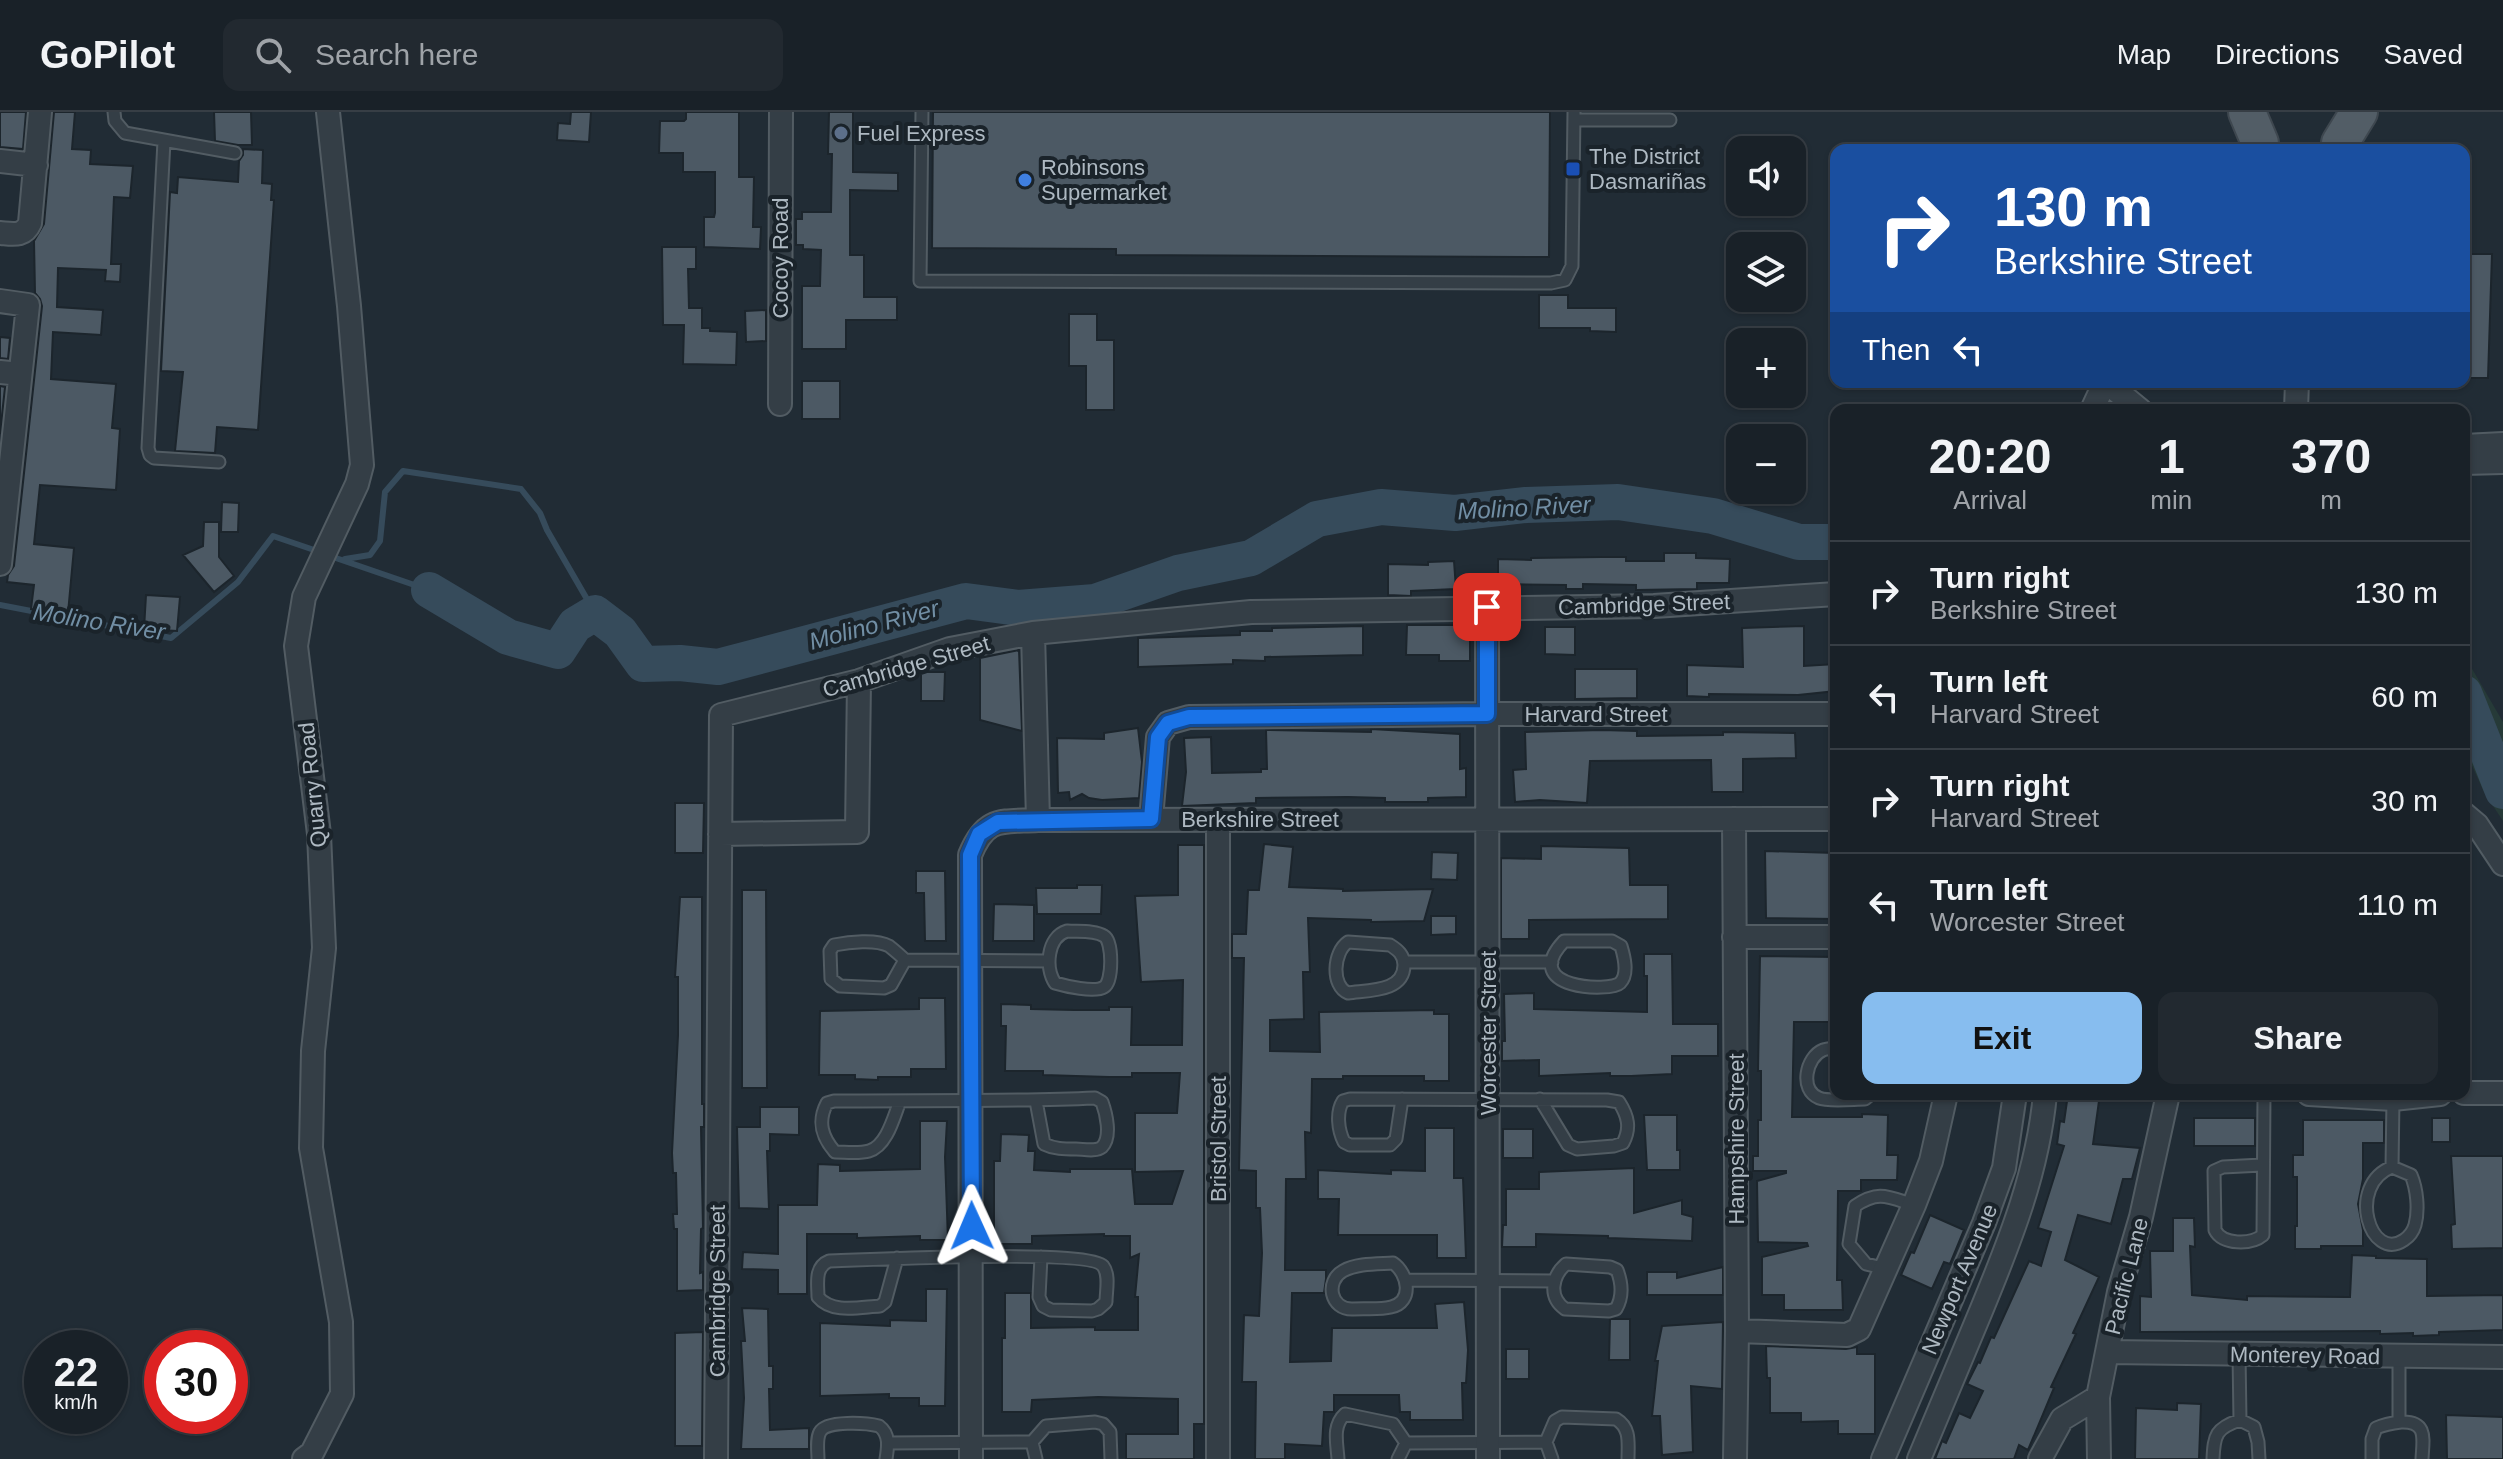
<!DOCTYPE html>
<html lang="en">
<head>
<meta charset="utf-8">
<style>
	body { margin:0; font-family:Arial,sans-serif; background:#222930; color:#f1f3f6; height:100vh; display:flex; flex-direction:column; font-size:30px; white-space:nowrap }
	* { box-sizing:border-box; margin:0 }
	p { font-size:26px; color:#9fa3a8 }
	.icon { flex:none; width:44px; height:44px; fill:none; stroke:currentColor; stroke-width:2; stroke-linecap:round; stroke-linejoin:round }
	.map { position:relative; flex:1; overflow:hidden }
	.side { position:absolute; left:1830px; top:292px; width:640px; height:696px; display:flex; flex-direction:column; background:#192128; border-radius:16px; box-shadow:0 2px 6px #0004,0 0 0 2px #373e45 }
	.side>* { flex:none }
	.guide { position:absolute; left:1830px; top:32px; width:640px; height:244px; border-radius:16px; box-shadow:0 2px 6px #0004,0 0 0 2px #373e45; background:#1a4fa0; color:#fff; overflow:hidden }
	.fabs { position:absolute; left:1726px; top:24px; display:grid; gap:16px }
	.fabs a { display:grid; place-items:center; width:80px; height:80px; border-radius:16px; background:#192128; box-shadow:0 2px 6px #0004,0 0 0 2px #373e45; font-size:40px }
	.speed { position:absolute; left:24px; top:1218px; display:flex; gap:16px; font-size:40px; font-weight:700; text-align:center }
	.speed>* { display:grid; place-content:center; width:104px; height:104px; border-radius:50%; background:#192128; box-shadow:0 2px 6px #0004,0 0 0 2px #373e45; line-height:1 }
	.speed small { font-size:20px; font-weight:400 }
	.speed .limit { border:12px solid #d22; background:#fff; color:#111 }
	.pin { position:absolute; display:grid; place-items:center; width:68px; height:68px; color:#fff; margin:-34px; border-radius:16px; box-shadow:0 4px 12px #0006 }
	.me { position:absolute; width:88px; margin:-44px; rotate:359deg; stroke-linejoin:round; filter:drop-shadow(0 0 6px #0008) }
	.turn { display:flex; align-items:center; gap:28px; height:168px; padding:0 32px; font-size:36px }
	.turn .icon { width:104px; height:104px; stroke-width:2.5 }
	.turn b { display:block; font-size:56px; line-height:68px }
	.then { display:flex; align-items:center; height:76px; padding:0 32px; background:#0003; gap:16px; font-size:30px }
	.eta { display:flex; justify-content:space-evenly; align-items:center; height:136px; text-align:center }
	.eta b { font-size:48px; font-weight:700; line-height:56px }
	.action { display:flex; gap:16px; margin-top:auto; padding:16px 32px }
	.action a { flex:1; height:92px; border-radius:16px; background:#87bdef; color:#111; font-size:32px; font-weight:700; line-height:92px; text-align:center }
	.action a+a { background:#222930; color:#f1f3f6 }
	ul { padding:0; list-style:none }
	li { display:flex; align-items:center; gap:24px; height:104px; padding:0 32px; border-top:2px solid #373e45 }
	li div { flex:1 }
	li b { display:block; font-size:30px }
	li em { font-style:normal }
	header { display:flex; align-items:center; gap:48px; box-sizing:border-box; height:112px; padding:0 40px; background:#192128; border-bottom:2px solid #373e45 }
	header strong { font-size:38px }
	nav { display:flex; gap:44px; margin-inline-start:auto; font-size:28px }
	.search { width:560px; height:72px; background:#222930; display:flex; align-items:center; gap:20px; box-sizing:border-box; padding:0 28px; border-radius:16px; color:#9fa3a8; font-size:30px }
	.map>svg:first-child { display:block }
	.green { fill:#263a38 }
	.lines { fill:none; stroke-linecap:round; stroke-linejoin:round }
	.stream { stroke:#364b5b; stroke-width:6 }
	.river { stroke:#364b5b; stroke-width:36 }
	.building { fill:#4c5964; stroke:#1c252c; stroke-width:2 }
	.lane-casing { stroke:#525c63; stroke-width:15 }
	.street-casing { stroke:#525c63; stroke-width:26 }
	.primary-casing { stroke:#3e474f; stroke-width:40 }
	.lane { stroke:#343e46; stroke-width:11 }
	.street { stroke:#343e46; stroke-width:22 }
	.primary { stroke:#525d66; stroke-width:36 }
	.route-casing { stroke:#114b97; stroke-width:20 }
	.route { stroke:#1a73e8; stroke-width:14 }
	.service-dot { fill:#5c6f8a; stroke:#1a232a; stroke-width:3 }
	.transit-dot { fill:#1a4fb4; stroke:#1a232a; stroke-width:3 }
	.shop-dot { fill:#3f7fe0; stroke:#1a232a; stroke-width:3 }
	.labels { text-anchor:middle; stroke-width:8; stroke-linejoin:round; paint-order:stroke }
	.poi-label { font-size:22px; fill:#aeb9c2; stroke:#1a232a; text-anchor:start }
	.street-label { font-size:22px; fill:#aeb9c2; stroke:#1a232a }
	.water-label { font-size:24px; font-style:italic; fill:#718ea4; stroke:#1a232a }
</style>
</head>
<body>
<header>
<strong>GoPilot</strong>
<div class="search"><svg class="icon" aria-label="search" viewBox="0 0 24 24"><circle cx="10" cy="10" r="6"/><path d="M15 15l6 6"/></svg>Search here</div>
<nav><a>Map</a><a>Directions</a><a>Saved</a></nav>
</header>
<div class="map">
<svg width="2503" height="1347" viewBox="0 0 2503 1347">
	<rect width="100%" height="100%" fill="#212c35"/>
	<path class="green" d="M2464,543L2503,610V709L2484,680L2464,636Z"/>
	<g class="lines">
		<path class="stream" d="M330,444L429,478
			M345,447L370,443L380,429L385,380L403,359L521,377L540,401L547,418L595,501
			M0,493L171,526L238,470L273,424L320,440"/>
		<path class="river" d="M429,478L508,525L558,539L575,513L595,501L620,520L643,552L680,551L718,555L966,489L1018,496L1095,490L1178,461L1251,446L1317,407L1381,395L1455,401L1526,393L1618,390L1713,404L1799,430H1836
			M2464,581L2503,679"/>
	</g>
	<path class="building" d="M0,0H26L23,37L0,35Z
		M54,0H75L72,37L91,38L90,52L133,54L130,86L114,85L111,152H121L120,170L105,169L106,158L58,156L57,195L103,198L101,223L53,220L51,267L116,272L112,316L120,317L116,378L40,373L34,432L74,436L68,501L31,497L34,473L7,470L8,463L14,454L42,194L40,187L35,181L34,129L44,112Z
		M214,0H251L252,33H238L215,29Z
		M571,0H591L589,30L557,28L558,11L570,12Z
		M686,0H739V65H754L753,115H761L760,137L704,135V105H714L715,101V60H683V41H659L660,9H684L686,7Z
		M829,0H853V60L898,61V79L850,78V143H864V185H897V208H846V237H802V174H820L821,138L803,137V133H796V107H802V100H831L832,42H828Z
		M933,0H1550L1549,145L1116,143V137L932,136Z
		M243,37L263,38L262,71L272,72L271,88H274L258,318L217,315L215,341L175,339L183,260L161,259L170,80L177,81L178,65L238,70L239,49L243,43Z
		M662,135H696V157H688L689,196H702V216H710V219L737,220L736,253L683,252L684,213H663Z
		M2465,142H2492L2488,266H2464Z
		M1539,183H1568V196H1616V220L1590,219V216H1539Z
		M766,198V229L746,230L745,199Z
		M1069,202H1097V228H1114V298H1086V254H1069Z
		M0,225L10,226L8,247L0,246Z
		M802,269H840V307H802Z
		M0,274L5,275L0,322Z
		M222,390L239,391L238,420H221Z
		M204,410H219V445L234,464L214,480L183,443L203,434Z
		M1664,441H1696V446L1730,447L1729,471H1697V477L1636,478V473L1583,472V477H1566V473L1498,472V447L1531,448V446L1602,445H1626V449H1664Z
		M1454,449L1456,477L1411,479V484L1388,483V452L1428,453V450Z
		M146,483L180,485L177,519L144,517Z
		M1407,513H1470V549H1439V543H1406Z
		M1363,514V543L1265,545V549L1233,548V552L1138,555V526L1240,523V519H1272V516Z
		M1804,514V554L1836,552V579L1798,583L1709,582V585L1687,584V553L1743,555L1742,516Z
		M1545,515H1575V543L1545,542Z
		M1019,538L1022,619L980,608V546Z
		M1575,557H1637V586L1575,587Z
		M927,560H945L944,589H921V562Z
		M1138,616L1142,650L1139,686L1102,688L1089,686L1082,682L1070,688L1069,680L1058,681L1057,626L1104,627V621Z
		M1371,617L1460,622V657L1466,656V685L1428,686V690H1385V686L1348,685L1256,686V691L1182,694L1186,660L1184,626L1211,625L1212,661L1261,660V657H1267L1266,618L1371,620Z
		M1602,618L1637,619V624L1723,623V620L1795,621L1796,646L1743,647V680H1712L1711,648L1590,649L1587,691L1540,688L1515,690L1513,658L1526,657L1525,620Z
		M675,691H704L703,741H675Z
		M1264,732L1293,735L1289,775L1343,777V779L1433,777L1424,809L1371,810V808L1308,806L1310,860H1303L1304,907L1270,908V939L1320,940L1319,900L1434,898V902H1449V969H1424V964H1343V967H1312L1311,1021L1305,1020L1306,1067H1286L1285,1158H1326V1167L1324,1181H1292L1290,1250L1331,1249L1332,1216H1437L1435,1192L1464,1190L1468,1238L1466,1271H1462L1463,1308H1410V1300H1400L1399,1283H1334V1300H1324L1322,1334L1285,1332V1347H1255L1256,1270H1242L1244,1203L1259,1204L1262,1141L1260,1096H1256V1059L1239,1058L1244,846H1232V822H1246L1248,778H1259Z
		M1178,733H1204V1312H1194V1347H1126V1322H1178V1287L1098,1285L1032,1288L1031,1300H1002V1226H1005V1181H1031V1216L1095,1215V1218H1138V1185H1135L1139,1142L1130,1146V1124H1104V1122L1032,1124V1132H994V1049H1000L1001,1022L1029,1023L1028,1039H1035L1034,1058L1070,1060V1057H1132L1135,1092H1172L1183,1059L1135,1060V1001H1177L1180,961H1132V965H1109L1043,963V959H1005L1006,914H1001V892L1031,893V897L1074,898H1109V895H1132L1131,933H1182L1183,868L1141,870L1135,784L1178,783Z
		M1541,734L1629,736L1630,773H1668V807L1529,808V827H1501V746L1541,747Z
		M1765,739L1836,741V807L1766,806Z
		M1432,740L1458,741L1457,768L1431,767Z
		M916,759H945L946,829H925L924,781H916Z
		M1077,773H1102L1101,802H1037L1036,776H1077Z
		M742,778H766L767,976H742Z
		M680,785H702V992H704V1015H701L703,1116L701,1117L700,1161L703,1160V1178L677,1179V1117H674L673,1102H677L676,1061H673L672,1041L678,923V865H675Z
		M994,792L1034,793V829H993Z
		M1431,804H1456V822L1431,823Z
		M1644,842H1672L1673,912H1718V944H1672V962L1631,964H1610V961L1539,964V948L1502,949V929H1505L1504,882L1534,881V897L1647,900V864H1644Z
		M1760,844L1836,845V910H1794L1792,1005H1862V1002L1888,1003L1887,1043H1898L1897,1068H1861V1079H1838L1837,1168H1842L1843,1198H1784V1183H1762V1145L1808,1134L1807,1131L1758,1130L1757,1069L1786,1061V1059H1753V1044H1758V1008H1761V959H1758Z
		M919,886H945L946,957H911V965H878V968L855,967V963H819L820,899L919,897Z
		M2068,982H2100L2093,1032L2140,1036L2132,1067H2123L2111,1112L2078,1103L2065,1148L2099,1165L2073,1221L2076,1222L2051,1275L2054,1276L2028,1338L2019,1333L2014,1347H1935L1942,1329L1946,1331L1959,1301L1970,1306L1983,1279L1967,1272L1978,1250L1980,1251L1991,1225L1994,1226L2029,1149L2041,1154L2051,1120L2038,1116L2064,1034L2057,1032L2060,1009L2064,1010Z
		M760,995H799V1023L770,1022V1039H767L769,1097L739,1096L737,1015H760Z
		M1644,1003H1677V1038H1680V1058H1647Z
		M2194,1006H2255V1034H2194Z
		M2432,1006H2450V1030H2432Z
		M2303,1008H2384V1031H2363V1067L2358,1092L2363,1118V1134H2321V1137H2295V1114H2297V1065H2293V1043H2303Z
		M920,1009H947L945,1045L948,1128H920V1124L857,1126V1122H807V1182H778V1158L742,1157L743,1140L778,1142V1093H817L818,1052L840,1053V1059L920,1057Z
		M1425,1016H1454V1066H1463L1466,1146H1437V1123H1338L1339,1087H1318V1058L1391,1062V1058L1425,1059Z
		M1503,1017H1533V1046H1503Z
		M2451,1044H2503V1136L2452,1137L2451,1113L2455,1112Z
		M1634,1056V1101L1682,1088V1102L1693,1105L1692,1129L1608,1126V1124L1536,1122V1135H1502L1503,1113H1506V1077H1539V1060Z
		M1930,1103L1964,1118L1950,1152L1944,1150L1932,1177L1901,1163L1911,1140L1914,1141Z
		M2173,1106H2194L2195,1135L2190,1134L2192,1183L2247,1188V1184L2347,1185H2350L2352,1143L2376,1144V1146L2427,1147V1184L2503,1183V1218L2439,1220V1223L2413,1224V1221L2380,1222V1219L2140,1220V1184L2151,1185L2150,1139H2173Z
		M1723,1155V1183H1647V1160H1677V1166Z
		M926,1177H947L945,1294H919V1286H889V1282L820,1284V1211L890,1214V1208L926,1209Z
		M742,1196L768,1197L769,1254H773V1277H769L770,1318L809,1316V1337H741L744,1286L741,1229H745Z
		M1610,1207H1630V1248H1609Z
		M1723,1210L1722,1277L1691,1274L1693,1340L1662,1343L1660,1304H1652L1658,1249H1655L1662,1214Z
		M703,1220L702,1334H675V1221Z
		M1766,1234L1846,1237L1857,1235V1242H1875V1322H1838V1309L1801,1310V1301H1770V1266H1767Z
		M1506,1237H1529V1267H1506Z
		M2177,1291L2201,1292L2199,1347H2135L2136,1296L2177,1298Z
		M2446,1303L2503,1305V1347H2447Z"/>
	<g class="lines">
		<defs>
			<path id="lane" d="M114,0L115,9L125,21L235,41
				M922,0L920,169L1551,171L1565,168L1572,154L1574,0
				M1574,8H1670
				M164,29L148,336L150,343L154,346L219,350
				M1067,819C1077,820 1095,818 1104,824C1113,829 1113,870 1104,875C1095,881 1065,874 1055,871C1045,856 1047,825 1067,819Z
				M1564,829H1612L1621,834C1624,844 1629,862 1620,871C1611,880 1518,878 1564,829Z
				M1348,830L1390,833C1398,838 1404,843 1404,853C1404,880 1369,878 1348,881C1331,874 1333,840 1348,830Z
				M905,848L891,873L884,876L840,874L831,867L830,839L834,833C849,830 876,827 889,834C894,838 900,843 905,848L1049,849
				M1405,850H1552
				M1836,936C1834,936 1825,937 1823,938C1806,945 1799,978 1819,986C1829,990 1854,987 1865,987L1871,982
				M1402,987L1396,1027L1390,1033H1350L1344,1030C1338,1018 1336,1000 1343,989L1350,987L1607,988L1619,990C1628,1004 1631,1016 1623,1031L1614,1034L1577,1037L1568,1033L1540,987
				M900,989C894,1004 887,1034 869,1039C859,1042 845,1040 835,1040C822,1025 817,1010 827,991L834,989C921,988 1008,990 1095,986L1102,990C1106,1001 1112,1025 1102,1035C1096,1040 1083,1037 1076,1037C1064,1037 1054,1037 1044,1032L1036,989
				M2262,1053L2223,1055L2214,1059L2215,1118C2222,1133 2251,1133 2263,1123L2264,982
				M2392,1055L2411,1063C2417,1077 2419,1098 2415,1113C2413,1120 2410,1124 2404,1128C2370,1151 2346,1073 2392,1055Z
				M2392,1055L2393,987
				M897,1146L885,1190L880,1194C860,1195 832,1202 818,1185C818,1172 814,1155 829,1149C863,1148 1089,1137 1103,1154C1110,1163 1106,1179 1106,1190L1098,1197L1092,1199L1051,1198L1043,1194L1039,1185L1041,1145
				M1393,1151C1408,1161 1414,1190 1391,1195C1379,1198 1365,1196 1353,1197C1330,1198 1325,1169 1343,1159C1357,1151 1378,1152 1393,1151Z
				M1566,1152L1610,1155L1617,1158C1622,1171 1623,1185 1616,1197L1609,1199L1565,1197C1548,1185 1552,1164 1566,1152Z
				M1887,1157L1866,1152L1849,1132L1855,1094C1879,1078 1888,1085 1914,1093
				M1407,1168L1554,1169
				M2239,1242L2240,1308
				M2399,1245V1310
				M1032,1330L1046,1314L1095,1310L1103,1312L1110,1320L1111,1347
				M1032,1330L1036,1347
				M889,1331L1032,1330
				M1406,1331L1546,1330
				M818,1347C818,1339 816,1327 820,1320C826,1308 867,1311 879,1314C890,1322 888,1335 886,1347
				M1338,1347C1337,1331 1332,1314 1345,1302L1393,1312L1406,1331L1398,1347
				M1552,1347L1546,1330L1555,1309L1562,1305L1616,1307C1631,1316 1628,1331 1628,1347
				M2213,1347C2214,1323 2216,1316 2240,1308L2254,1315L2258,1330L2259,1347
				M2372,1347V1327L2376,1316C2385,1312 2392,1311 2401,1310C2428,1309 2423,1327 2422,1347"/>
			<path id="street" d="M0,49L36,53
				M0,121C13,122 24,125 30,111L40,0
				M0,189L28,193L0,452
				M0,260L20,262
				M2106,270L2140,298
				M780,292L781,0
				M2092,298L2105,270
				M2296,298L2297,270
				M2464,334L2503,332
				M2464,351L2503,350
				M1487,495L1488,1347
				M1033,521L1038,708
				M2464,702L2477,713L2503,752
				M1151,707L1158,625L1168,611L1189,605L1487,602H1836
				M1734,707L1737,1219L1735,1347
				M720,722L857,720L859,569
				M1734,825H1836
				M2464,981H2503
				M2309,982L2393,987L2440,982
				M1737,1219L1847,1223L1859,1217L1914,1093L1931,1049L1946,982
				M2107,1240L2503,1245
				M304,1347L312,1341L342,1282L341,1210L311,1036L313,939L324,836L319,722L296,534L304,485L357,372L362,353L349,194L328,0
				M716,1347L721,603L859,569L950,537L1033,521L1251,500L1654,494L1836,482
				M971,1347L970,743C986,704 1001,710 1038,708L1836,707
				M1218,1347V708
				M1883,1347L1984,1111L2004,1056L2015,982
				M1919,1347C1940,1298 1960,1248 1981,1199C2010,1129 2038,1059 2045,982
				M2040,1347L2062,1307L2098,1285
				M2099,1347L2098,1285L2119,1180L2141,1105L2168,982"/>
			<path id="primary" d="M2247,0L2260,31
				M2340,31L2359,0"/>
		</defs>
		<use href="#lane" class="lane-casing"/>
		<use href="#street" class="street-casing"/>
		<use href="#primary" class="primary-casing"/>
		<use href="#lane" class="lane"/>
		<use href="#street" class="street"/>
		<use href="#primary" class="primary"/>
	</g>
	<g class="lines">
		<defs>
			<path id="route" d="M972,1114L970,743L979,722L998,710L1151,707L1158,625L1168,611L1189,605L1487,602V495"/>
		</defs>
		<use href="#route" class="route-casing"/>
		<use href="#route" class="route"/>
	</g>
	<circle class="service-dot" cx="841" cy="21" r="8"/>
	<rect class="transit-dot" x="1565" y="49" width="16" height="16" rx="4"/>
	<circle class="shop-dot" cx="1025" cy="68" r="8"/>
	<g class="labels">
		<g class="poi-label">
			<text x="857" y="29">Fuel Express</text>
			<text x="1589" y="52">The District<tspan x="1589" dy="25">Dasmariñas</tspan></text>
			<text x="1041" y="63">Robinsons<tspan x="1041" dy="25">Supermarket</tspan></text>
		</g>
		<g class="street-label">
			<text transform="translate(780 146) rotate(-90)" y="8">Cocoy Road</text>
			<text transform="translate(1644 492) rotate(-2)" y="8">Cambridge Street</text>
			<text transform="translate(906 554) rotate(-16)" y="8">Cambridge Street</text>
			<text x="1596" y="610">Harvard Street</text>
			<text transform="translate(312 673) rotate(-96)" y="8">Quarry Road</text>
			<text x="1260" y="715">Berkshire Street</text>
			<text transform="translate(1488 921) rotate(-90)" y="8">Worcester Street</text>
			<text transform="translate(1218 1027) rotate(-90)" y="8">Bristol Street</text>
			<text transform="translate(1736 1027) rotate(-90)" y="8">Hampshire Street</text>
			<text transform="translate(2126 1164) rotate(-76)" y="8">Pacific Lane</text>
			<text transform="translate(1959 1167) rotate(-67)" y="8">Newport Avenue</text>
			<text transform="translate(717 1179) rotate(-90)" y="8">Cambridge Street</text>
			<text transform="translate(2305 1243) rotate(1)" y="8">Monterey Road</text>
		</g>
		<g class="water-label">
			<text transform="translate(1524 396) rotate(-3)" y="8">Molino River</text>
			<text transform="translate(99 510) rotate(9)" y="8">Molino River</text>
			<text transform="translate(874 513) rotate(-15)" y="8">Molino River</text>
		</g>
	</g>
</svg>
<div class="fabs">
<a><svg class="icon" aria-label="sound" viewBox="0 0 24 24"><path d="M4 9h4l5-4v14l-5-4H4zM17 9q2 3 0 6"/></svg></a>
<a><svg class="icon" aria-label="layers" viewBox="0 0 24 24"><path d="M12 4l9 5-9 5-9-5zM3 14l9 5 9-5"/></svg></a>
<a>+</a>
<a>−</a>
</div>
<div class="speed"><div>22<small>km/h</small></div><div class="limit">30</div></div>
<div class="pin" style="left:1487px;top:495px;background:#d93025"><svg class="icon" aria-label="arrive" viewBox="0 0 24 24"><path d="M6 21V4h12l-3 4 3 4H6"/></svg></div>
<svg class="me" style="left:972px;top:1114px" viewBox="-20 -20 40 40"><path d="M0-17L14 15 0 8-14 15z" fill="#1a73e8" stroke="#fff" stroke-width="4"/></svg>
<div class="guide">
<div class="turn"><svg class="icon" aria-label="right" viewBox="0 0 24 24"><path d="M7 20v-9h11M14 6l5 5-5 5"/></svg><div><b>130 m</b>Berkshire Street</div></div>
<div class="then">Then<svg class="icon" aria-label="left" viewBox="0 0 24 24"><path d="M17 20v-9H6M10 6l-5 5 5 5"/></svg></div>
</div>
<section class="side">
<div class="eta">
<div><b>20:20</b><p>Arrival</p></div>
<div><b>1</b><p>min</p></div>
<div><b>370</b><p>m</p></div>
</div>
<ul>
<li><svg class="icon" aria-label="right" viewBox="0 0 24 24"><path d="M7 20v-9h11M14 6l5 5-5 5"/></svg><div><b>Turn right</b><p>Berkshire Street</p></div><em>130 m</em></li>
<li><svg class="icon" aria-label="left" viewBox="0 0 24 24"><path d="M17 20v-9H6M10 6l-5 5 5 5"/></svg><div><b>Turn left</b><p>Harvard Street</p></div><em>60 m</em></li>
<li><svg class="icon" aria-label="right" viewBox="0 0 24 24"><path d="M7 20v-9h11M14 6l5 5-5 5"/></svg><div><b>Turn right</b><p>Harvard Street</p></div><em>30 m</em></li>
<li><svg class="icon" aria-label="left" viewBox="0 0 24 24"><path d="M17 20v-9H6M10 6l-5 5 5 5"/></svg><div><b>Turn left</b><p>Worcester Street</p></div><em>110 m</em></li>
</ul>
<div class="action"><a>Exit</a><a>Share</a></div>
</section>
</div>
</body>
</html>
